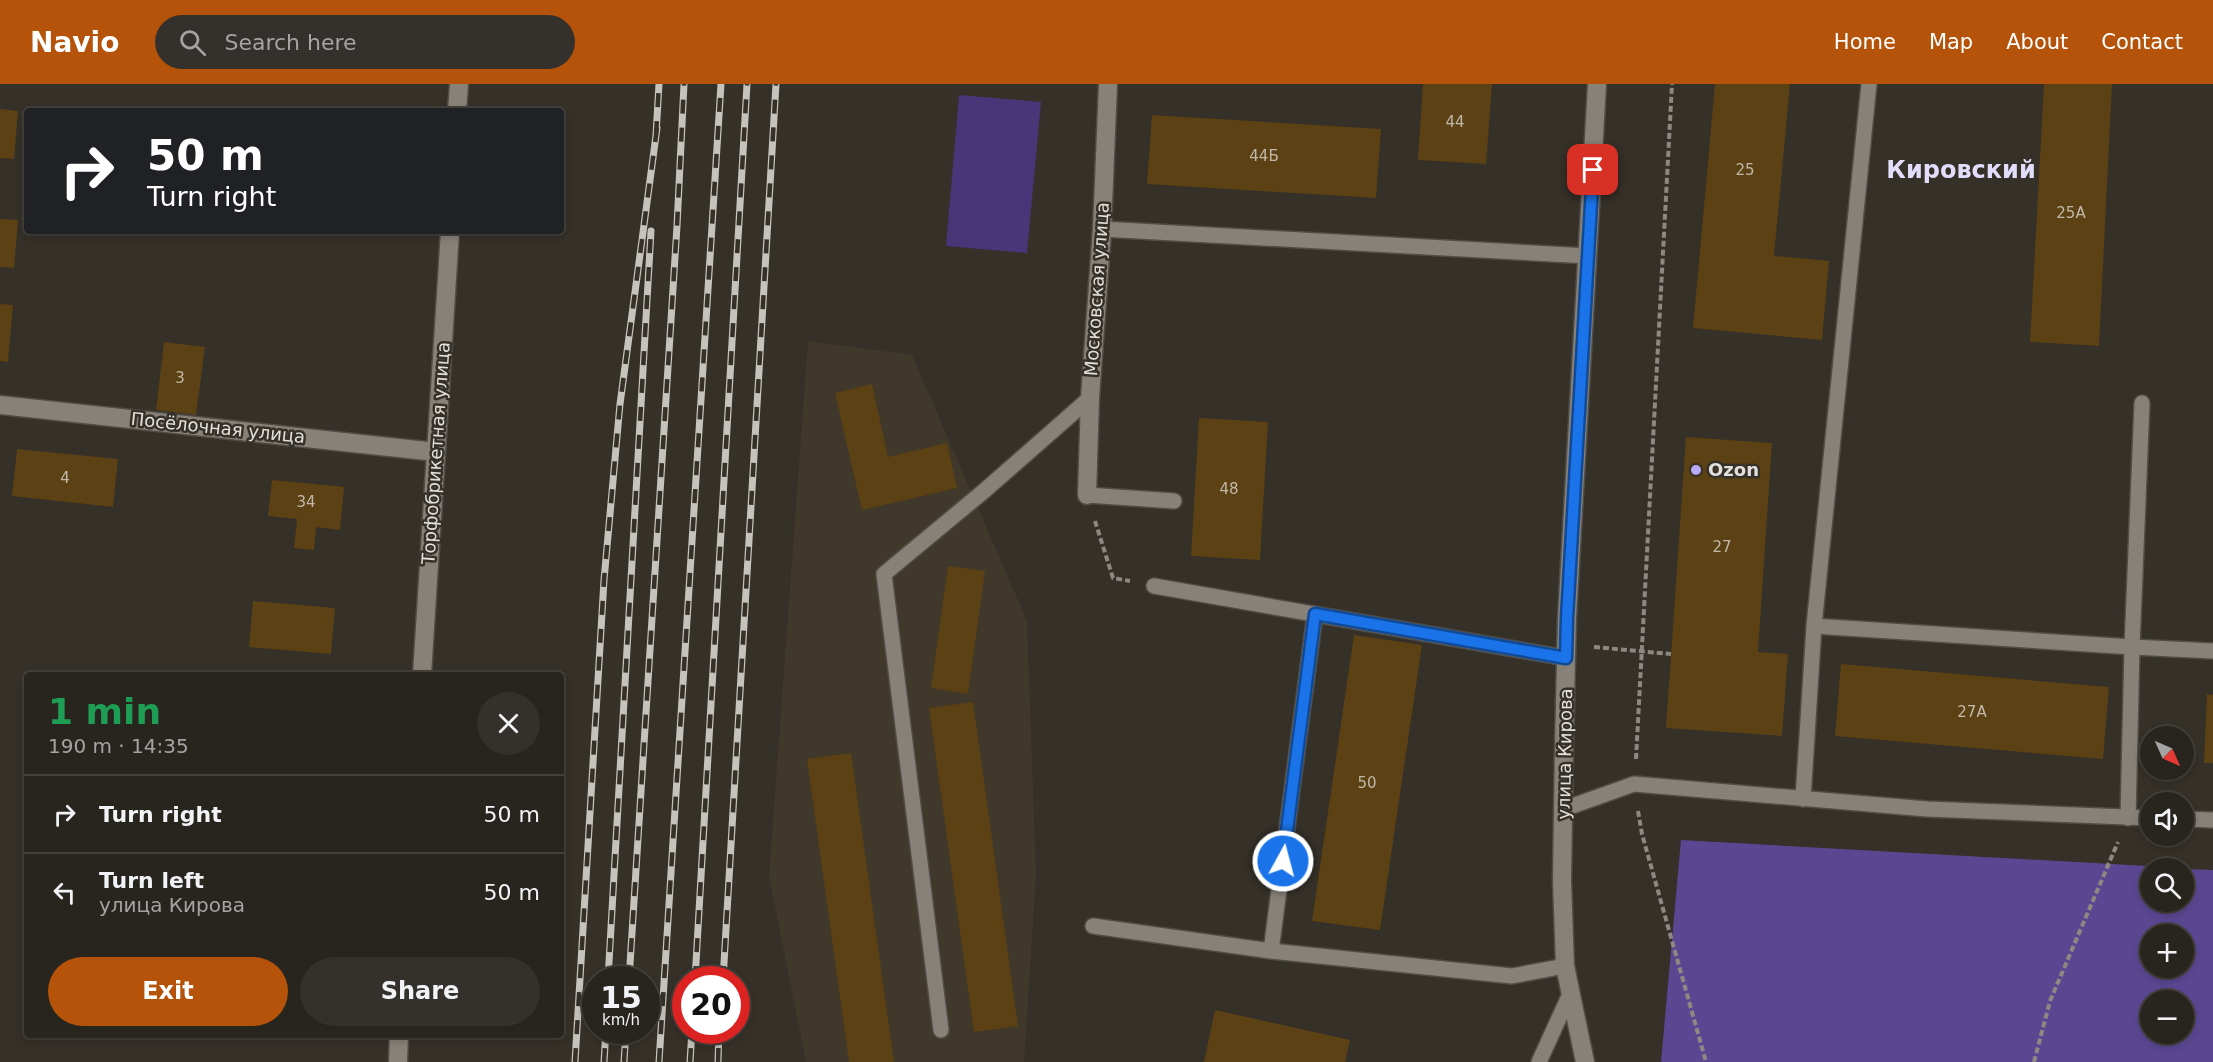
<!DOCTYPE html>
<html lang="en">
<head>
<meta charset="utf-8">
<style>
	body { margin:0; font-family:"DejaVu Sans",sans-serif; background:#34302b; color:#f1f3f6; height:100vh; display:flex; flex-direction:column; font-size:22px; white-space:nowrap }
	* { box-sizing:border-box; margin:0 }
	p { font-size:20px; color:#a5a4a4 }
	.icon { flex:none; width:33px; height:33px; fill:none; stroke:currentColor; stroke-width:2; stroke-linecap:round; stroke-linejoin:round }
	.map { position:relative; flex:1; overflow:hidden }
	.side { position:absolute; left:24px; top:588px; width:540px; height:366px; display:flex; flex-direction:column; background:#28241e; border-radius:6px; box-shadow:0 3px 9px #0003,0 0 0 2px #44413c }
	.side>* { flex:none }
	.hud { position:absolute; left:24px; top:24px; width:540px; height:126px; border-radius:6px; box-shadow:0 3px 9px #0003,0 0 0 2px #44413c; background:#202124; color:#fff; overflow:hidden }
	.needle { width:39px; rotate:135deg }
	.controls { position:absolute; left:2140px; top:642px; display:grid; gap:12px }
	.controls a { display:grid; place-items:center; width:54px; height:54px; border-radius:50%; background:#28241e; box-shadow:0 3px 9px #0003,0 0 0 2px #44413c; font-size:30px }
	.speed { position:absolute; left:582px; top:882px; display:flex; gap:12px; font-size:30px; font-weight:700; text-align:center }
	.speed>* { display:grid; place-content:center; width:78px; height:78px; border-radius:50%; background:#28241e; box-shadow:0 3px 9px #0003,0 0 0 2px #44413c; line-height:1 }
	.speed small { font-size:15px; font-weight:400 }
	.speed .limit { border:9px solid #d22; background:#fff; color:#111 }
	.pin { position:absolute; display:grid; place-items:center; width:51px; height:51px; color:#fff; margin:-26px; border-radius:12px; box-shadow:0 3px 9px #0006 }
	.me { position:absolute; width:66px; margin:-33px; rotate:7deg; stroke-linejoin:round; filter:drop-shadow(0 0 4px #0008) }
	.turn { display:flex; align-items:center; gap:21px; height:126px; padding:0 24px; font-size:27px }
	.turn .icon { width:78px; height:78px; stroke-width:2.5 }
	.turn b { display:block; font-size:42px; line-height:51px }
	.round { display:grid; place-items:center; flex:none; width:63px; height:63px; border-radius:32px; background:#34302b }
	.headline { display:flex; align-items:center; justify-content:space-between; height:102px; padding:0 24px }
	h1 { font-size:36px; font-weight:700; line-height:45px; color:#1e9e55 }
	.action { display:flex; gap:12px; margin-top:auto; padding:12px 24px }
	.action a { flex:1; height:69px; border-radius:36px; background:#b45309; color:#fff; font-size:24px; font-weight:700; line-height:69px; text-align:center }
	.action a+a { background:#34302b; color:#f1f3f6 }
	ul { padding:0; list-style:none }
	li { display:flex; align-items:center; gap:18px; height:78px; padding:0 24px; border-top:2px solid #44413c }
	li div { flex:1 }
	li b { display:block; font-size:22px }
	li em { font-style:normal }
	header { display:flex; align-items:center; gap:36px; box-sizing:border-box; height:84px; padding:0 30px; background:#b45309; color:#fff }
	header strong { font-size:28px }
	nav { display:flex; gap:33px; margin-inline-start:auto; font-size:21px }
	.search { width:420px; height:54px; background:#34302b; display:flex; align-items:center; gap:15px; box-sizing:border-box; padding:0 21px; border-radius:33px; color:#a5a4a4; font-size:22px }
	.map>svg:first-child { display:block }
	.built { fill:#40382a }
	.green { fill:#473678 }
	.forest { fill:#5a4791; fill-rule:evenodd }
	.building { fill:#5b4113 }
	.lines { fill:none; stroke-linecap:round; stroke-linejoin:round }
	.lane-casing { stroke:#504c46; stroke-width:18 }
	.street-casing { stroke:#504c46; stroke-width:21 }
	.secondary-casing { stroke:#504c46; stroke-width:21 }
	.path { stroke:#8d8982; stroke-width:4; stroke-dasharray:6 3; stroke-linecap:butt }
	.lane { stroke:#878178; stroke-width:15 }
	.street { stroke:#878178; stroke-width:18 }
	.secondary { stroke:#878178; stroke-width:18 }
	.rail-casing { stroke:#c6c3bd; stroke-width:7 }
	.rail { stroke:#353028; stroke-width:4.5; stroke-dasharray:14; stroke-linecap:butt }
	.route-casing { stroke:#114b97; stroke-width:15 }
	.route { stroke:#1a73e8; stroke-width:10 }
	.poi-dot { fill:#baaaf6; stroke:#353028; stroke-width:2 }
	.labels { text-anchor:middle; stroke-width:5; stroke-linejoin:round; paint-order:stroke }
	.number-label { font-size:15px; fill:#c1b8a9 }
	.street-label { font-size:18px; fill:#e3e0db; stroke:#353028 }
	.poi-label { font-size:18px; font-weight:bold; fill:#e3e0db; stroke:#353028; text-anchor:start }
	.district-label { font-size:24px; font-weight:bold; fill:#e1ddfa; stroke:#353028 }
</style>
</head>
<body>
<header>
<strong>Navio</strong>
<div class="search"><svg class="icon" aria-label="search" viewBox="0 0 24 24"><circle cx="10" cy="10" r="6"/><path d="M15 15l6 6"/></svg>Search here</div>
<nav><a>Home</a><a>Map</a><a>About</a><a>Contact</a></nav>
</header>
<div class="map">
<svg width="2213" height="978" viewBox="0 0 2213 978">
	<rect width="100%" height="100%" fill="#353028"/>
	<path class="built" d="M808,257L912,271L1027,537L1036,792L1024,978H806L769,792Z"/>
	<path class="green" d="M959,11L1041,18L1027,169L946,162Z"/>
	<path class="forest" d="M1681,756L2183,784H2151V818H2184V785L2213,786V978H1661ZM2151,850H2184V884H2151ZM2184,916V950H2151V916Z"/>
	<path class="building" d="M1423,0H1492L1486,80L1418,76Z
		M1715,0H1790L1774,172L1829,177L1822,256L1693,244Z
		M2044,0H2112L2099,262L2030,258Z
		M0,25L18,27L14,75L0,74Z
		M1152,31L1381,45L1376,114L1147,100Z
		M0,135L18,136L14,184L0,183Z
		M0,220L13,221L8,278L0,277Z
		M164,258L205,263L196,331L156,326Z
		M872,300L888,373L947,359L957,404L862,426L835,309Z
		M1199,334L1268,338L1260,476L1191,472Z
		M1686,353L1772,359L1758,568L1788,570L1782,652L1666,644Z
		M17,365L118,375L113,423L12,412Z
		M272,396L344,403L340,446L316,443L314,466L294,464L297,435L268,432Z
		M948,482L985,487L968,610L931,604Z
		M253,517L335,524L331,570L249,563Z
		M1354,551L1422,561L1380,846L1312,837Z
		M1841,580L2109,603L2103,675L1835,652Z
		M2207,610L2213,611V679H2204Z
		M973,618L1018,942L974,948L929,624Z
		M851,669L894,978H849L807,675Z
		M1215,926L1350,956L1345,978H1204Z"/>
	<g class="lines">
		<defs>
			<path id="lane" d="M1102,145L1588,172
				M1087,411L1174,417
				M1154,502L1566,574
				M1814,542L1869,0
				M1803,715L1814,542L2132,563L2142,319
				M1564,725L1634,700L1927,725L2151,734
				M2128,734L2132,563L2213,567
				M2184,735L2213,736
				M1093,842L1271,867L1512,892L1565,882
				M1271,867L1315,530
				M941,946L884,490L984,407L1090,314
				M1539,978L1570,910"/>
			<path id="street" d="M457,27L459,0
				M0,321L436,368
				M1087,411L1090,314L1102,145L1108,0
				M422,591L450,147
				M398,978L399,951"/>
			<path id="secondary" d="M1585,978L1565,882L1562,797L1564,662L1567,534L1597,0"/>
		</defs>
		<use href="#lane" class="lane-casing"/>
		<use href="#street" class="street-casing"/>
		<use href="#secondary" class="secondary-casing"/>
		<path class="path" d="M1095,437L1113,494L1130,497
			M1594,563L1671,570
			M1636,675L1672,0
			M1638,727L1642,750L1706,978
			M2034,978L2050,917L2118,758"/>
		<use href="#lane" class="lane"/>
		<use href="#street" class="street"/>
		<use href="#secondary" class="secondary"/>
		<defs>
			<path id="rail" d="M656,51L659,0
				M608,896L651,147
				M629,896L677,142L684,0
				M695,896L747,0
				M723,896L776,0
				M575,978L604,496L620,320L657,44
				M604,978L606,946
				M624,978L626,946
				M659,978L721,0
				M690,978L692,946
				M718,978L719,946"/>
		</defs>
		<use href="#rail" class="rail-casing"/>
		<use href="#rail" class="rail"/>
	</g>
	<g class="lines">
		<defs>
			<path id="route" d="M1283,777L1315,530L1566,574L1567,534L1593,86"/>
		</defs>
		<use href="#route" class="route-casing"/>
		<use href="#route" class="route"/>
	</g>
	<circle class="poi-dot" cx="1696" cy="386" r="6"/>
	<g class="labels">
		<g class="number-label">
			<text x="1455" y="43">44</text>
			<text x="1264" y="77">44Б</text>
			<text x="1745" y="91">25</text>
			<text x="2071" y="134">25А</text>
			<text x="180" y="299">3</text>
			<text x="65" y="399">4</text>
			<text x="1229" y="410">48</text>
			<text x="306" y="423">34</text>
			<text x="1722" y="468">27</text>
			<text x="1972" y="633">27А</text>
			<text x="1367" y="704">50</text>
		</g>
		<g class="street-label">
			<text transform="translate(1097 205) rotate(-86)" y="6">Московская улица</text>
			<text transform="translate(218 344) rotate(6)" y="6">Посёлочная улица</text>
			<text transform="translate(436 369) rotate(-86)" y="6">Торфобрикетная улица</text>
			<text transform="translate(1565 670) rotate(-89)" y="6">улица Кирова</text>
		</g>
		<g class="poi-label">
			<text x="1708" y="392">Ozon</text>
		</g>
		<g class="district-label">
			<text x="1961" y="94">Кировский</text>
		</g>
	</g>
</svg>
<div class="controls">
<a><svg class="needle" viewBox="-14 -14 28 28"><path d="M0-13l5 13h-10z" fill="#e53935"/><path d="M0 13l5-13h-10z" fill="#a5a4a4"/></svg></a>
<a><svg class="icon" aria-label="sound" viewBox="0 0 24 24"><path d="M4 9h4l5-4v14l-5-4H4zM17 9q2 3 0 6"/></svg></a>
<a><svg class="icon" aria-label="search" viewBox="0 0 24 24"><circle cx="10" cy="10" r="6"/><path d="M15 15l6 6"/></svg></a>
<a>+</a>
<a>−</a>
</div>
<div class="speed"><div>15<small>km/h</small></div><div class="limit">20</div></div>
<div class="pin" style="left:1593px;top:86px;background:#d93025"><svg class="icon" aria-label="arrive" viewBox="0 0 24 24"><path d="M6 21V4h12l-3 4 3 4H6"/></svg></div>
<svg class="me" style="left:1283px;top:777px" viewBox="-20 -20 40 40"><circle r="17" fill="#1a73e8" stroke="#fff" stroke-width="3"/><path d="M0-11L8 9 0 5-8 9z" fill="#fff"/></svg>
<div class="hud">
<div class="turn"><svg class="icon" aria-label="right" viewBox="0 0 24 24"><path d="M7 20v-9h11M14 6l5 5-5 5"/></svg><div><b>50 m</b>Turn right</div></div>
</div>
<section class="side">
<div class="headline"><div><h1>1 min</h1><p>190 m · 14:35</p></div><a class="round"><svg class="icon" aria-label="close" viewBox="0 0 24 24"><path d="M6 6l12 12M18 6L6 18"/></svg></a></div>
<ul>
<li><svg class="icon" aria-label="right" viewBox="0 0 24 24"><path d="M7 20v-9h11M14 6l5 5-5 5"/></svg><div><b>Turn right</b></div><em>50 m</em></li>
<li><svg class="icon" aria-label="left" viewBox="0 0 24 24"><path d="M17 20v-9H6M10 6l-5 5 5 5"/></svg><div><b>Turn left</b><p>улица Кирова</p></div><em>50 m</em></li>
</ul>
<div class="action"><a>Exit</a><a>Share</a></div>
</section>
</div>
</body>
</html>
